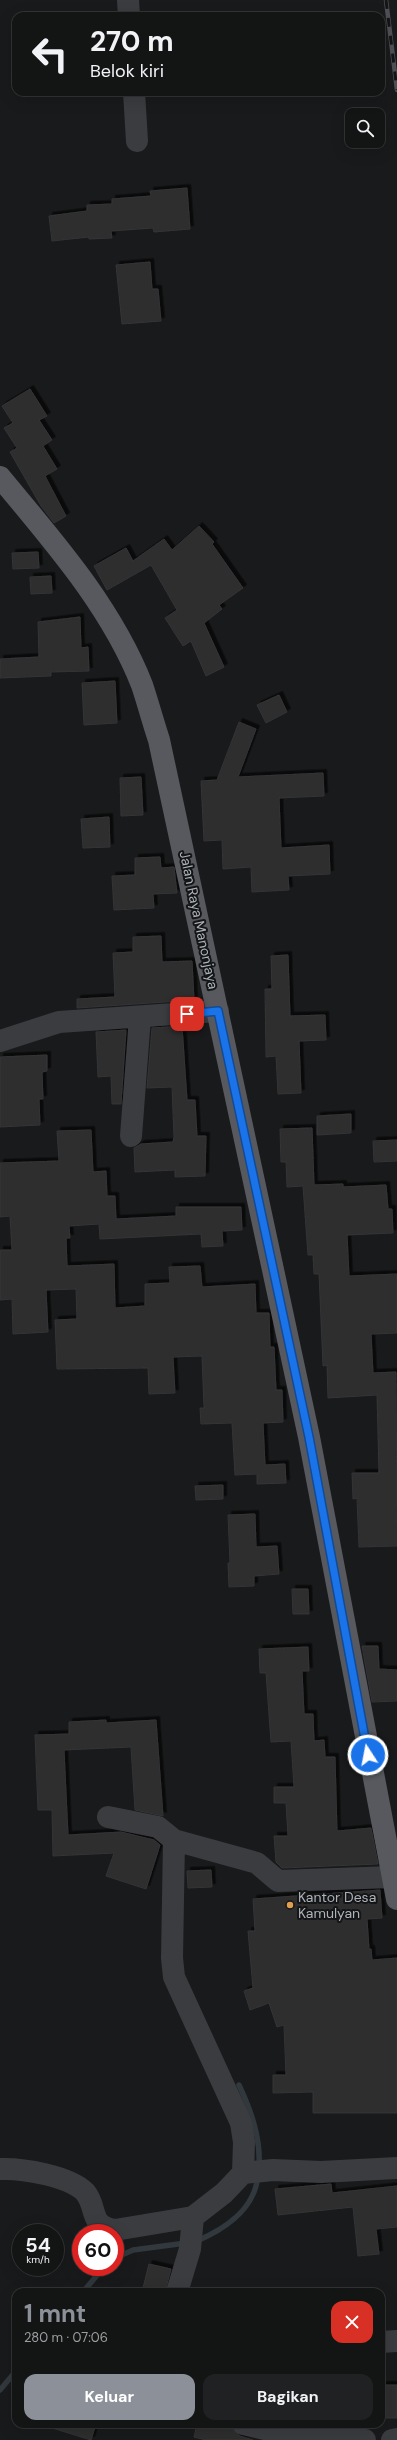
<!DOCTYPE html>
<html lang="id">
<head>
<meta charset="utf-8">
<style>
	body { margin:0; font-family:"DM Sans",sans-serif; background:#202122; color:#f1f3f6; height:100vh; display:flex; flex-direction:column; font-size:15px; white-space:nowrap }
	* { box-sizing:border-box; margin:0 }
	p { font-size:13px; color:#9d9ea0 }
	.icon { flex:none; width:22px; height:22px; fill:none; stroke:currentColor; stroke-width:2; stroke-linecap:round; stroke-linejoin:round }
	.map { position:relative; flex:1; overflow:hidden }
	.details { position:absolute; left:12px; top:2288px; width:373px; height:140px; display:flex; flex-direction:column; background:#131414; border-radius:12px; box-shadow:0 4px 16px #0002,0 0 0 1px #323334 }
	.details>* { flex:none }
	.guide { position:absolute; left:12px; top:12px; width:373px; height:84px; border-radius:12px; box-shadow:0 4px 16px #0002,0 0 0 1px #323334; background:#131414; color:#f1f3f6; overflow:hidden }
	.fabs { position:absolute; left:345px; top:108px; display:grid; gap:8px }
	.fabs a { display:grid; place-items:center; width:40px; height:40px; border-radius:8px; background:#131414; box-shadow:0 4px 16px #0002,0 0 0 1px #323334; font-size:20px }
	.speed { position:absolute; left:12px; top:2224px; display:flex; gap:8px; font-size:20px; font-weight:700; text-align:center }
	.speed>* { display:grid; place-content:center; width:52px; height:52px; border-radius:50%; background:#131414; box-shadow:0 4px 16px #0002,0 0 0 1px #323334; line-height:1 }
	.speed small { font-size:10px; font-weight:400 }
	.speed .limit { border:6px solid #d22; background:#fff; color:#111 }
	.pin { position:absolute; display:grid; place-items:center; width:34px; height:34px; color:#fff; margin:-17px; border-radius:8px; box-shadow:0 2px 6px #0006 }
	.me { position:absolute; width:44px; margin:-22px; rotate:349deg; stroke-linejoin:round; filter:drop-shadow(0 0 3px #0008) }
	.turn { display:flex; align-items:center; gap:14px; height:84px; padding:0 12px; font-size:18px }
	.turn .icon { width:52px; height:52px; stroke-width:2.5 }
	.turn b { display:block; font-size:28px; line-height:34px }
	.round { display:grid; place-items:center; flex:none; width:42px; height:42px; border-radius:12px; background:#202122 }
	.overview { display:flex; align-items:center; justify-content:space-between; height:68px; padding:0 12px }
	h1 { font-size:24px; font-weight:700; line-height:30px; color:#8c9099 }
	.cta { display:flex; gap:8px; margin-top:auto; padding:8px 12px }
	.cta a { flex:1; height:46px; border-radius:12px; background:#8c9099; color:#fff; font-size:16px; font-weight:700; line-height:46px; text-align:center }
	.cta a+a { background:#202122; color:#f1f3f6 }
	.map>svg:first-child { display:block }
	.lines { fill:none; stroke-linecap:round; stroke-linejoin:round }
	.stream { stroke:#31393e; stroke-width:5.5 }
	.building { fill:#2d2d2f; stroke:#343437; filter:url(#shadow) }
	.minor { stroke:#3b3c40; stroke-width:22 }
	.major { stroke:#57595e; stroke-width:22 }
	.rail-casing { stroke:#4e5055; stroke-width:4.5 }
	.rail { stroke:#141516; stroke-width:3; stroke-dasharray:9; stroke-linecap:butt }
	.route-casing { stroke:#114b97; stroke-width:10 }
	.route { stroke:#1a73e8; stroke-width:7 }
	.poi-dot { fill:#dda050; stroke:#141516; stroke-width:1.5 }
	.labels { text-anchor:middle; stroke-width:4; stroke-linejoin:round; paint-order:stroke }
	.street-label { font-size:14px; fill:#adb2b9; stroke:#141516 }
	.poi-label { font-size:14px; fill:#adb2b9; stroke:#141516; text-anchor:start }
</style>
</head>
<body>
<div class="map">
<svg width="397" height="2440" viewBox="0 0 397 2440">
	<defs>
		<filter id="shadow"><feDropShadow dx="3.5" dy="-3.5" stdDeviation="0" flood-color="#0009"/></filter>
	</defs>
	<rect width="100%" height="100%" fill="#191a1b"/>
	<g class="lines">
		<path class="stream" d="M239,2085C251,2111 261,2138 259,2167
			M197,2241C225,2229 255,2210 258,2175
			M115,2258L133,2250L186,2243
			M83,2292L104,2267
			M0,2390L16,2371"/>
	</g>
	<path class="building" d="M187,188L190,229L154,232L153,228L111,231L112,238L89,239V237L52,241L49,216L87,211V205L112,204V199L151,196L150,191Z
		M150,262L152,289H158L161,321L122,324L116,265Z
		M30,389L47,416L39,420L52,440L43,446L57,469L45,476L66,516L54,523L41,506L10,452L17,448L4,428L13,423L2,406Z
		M199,526L214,542L212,544L243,588L219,605L222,609L204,623L224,667L206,676L191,641L183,646L165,618L177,610L151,565L107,590L94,566L126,548L133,561L164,539L172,550Z
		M38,552L39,568L13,569L12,553Z
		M51,576L52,593L31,594L30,577Z
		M80,617L81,648L88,647L89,671L51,672V676L0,678V659L39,657L38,622Z
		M115,681L117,723L84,725L82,683Z
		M279,695L287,712L266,723L257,705Z
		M239,722L256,729L238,777L323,773L324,796L279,798L281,848L329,845L330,874L288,876L289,890L252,892L251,867L223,869L222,840L204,841L201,781L217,780Z
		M141,777L143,815L121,816L120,778Z
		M109,817L110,847L83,848L81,819Z
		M160,857L161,868L174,867L177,893L153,894L154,908L114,910L112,876L135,875V858Z
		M161,936L162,962L192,961L194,1000L77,1008V999L115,997L113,953L133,952V937Z
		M288,955L290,1016L325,1015L326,1040L299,1041L301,1093L278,1094L276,1056L266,1057L265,989H272L271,956Z
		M182,1026L187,1100H195L197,1136H206L205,1176L175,1177V1170L135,1172L134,1148L141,1144L173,1142L174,1137L172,1087L147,1088L152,1028Z
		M126,1030L121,1104H112L111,1076L98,1077L96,1032Z
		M47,1055V1071L42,1072L43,1099H39L40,1125L0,1127V1057Z
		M351,1114V1133L317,1135V1116Z
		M312,1128L314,1185L343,1184V1187L386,1185L388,1209H392L393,1233L347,1235L349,1276L397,1274V1333L371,1334L373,1373L396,1372L397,1546L359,1547L357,1498L353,1499L352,1473H379L377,1395L328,1398L327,1365L323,1366L319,1274H314L313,1255H308L303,1186L287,1187L286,1162H281L280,1129Z
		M91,1130L93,1172L106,1171L107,1196H115L116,1219L176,1216V1207H241L242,1230L222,1231L223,1246L202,1247L201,1234L100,1239L99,1224L69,1226L70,1238H66L67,1266L114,1264L115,1308L145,1306V1284L170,1283L169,1267L200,1266L202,1287L255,1284L256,1313H269L270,1347H274L276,1390H282L283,1422L263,1423L265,1465L285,1464L286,1483L257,1484V1474L235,1475L232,1423L201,1424L200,1408H204L202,1356L173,1357L175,1393L149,1394L148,1368L57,1369L55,1320L77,1319L76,1289L46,1290L48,1332L13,1334L12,1299L0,1300V1250H12L10,1216L0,1217V1163L59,1161L57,1131Z
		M397,1140V1161L374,1162L373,1141Z
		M223,1485V1499L196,1500L195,1486Z
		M255,1514L256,1547L277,1546L279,1574L254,1576V1586L229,1587L228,1563H230L228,1515Z
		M292,1589H308L309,1614H293Z
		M362,1646H378L379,1669L397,1670V1701L372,1702Z
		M308,1647L309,1671H302L304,1714H313L314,1741L324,1740L325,1757H335L337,1831L371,1828L378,1864L282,1868L276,1862L274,1836H288L286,1803H274V1787H294L291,1741L271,1742L266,1673H260L259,1649Z
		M106,1720V1723L156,1720L163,1816L135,1810L131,1747L64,1750L68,1835L121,1832L154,1840L160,1845L146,1889L106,1876L114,1853L53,1856L52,1810H38L35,1735L69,1734V1722Z
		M211,1870L212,1887L188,1888L187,1871Z
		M380,1890L382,1918L367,1919L369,1949H371L372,1960L397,1958V2113H313V2092L273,2093V2075H286L284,2025L277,2027L269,2003L250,2010L244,1991L253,1988L248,1931H255L253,1899Z
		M331,2184L332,2193L397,2186V2227L376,2229L379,2254L358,2256L353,2207L278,2215L275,2189Z
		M149,2264L171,2269L165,2292H142Z
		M381,2385H397V2418H381Z
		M49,2424H96L91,2440L49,2427Z
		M197,2424H212L232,2429L240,2436L253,2440H206L194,2437Z"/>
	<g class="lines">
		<path class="minor" d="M128,0L129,16
			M134,92L137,141
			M0,1041L59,1022L218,1011
			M131,1136L140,1017
			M108,1817L158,1827L174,1840L257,1863L278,1881L393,1877
			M174,1840L172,1958L174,1977L241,2123L244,2142L243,2173
			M0,2169C22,2168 69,2176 85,2192C98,2207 88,2226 115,2230L193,2217L224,2193L243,2173L273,2170L321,2172L397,2168
			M177,2292L190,2249L193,2217
			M381,2342L397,2341
			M243,2424L290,2435L365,2440
			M392,2440L397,2439"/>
		<path class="major" d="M0,477C53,541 111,606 142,685C148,703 153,722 159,740L309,1437L397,1899"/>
		<defs>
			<path id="rail" d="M386,0L397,90"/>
		</defs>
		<use href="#rail" class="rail-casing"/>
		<use href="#rail" class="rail"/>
	</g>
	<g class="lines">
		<defs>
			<path id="route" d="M187,1014L218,1011L309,1437L368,1755"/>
		</defs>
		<use href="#route" class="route-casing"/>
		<use href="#route" class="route"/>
	</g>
	<circle class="poi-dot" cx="290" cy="1905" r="4"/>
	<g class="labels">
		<g class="street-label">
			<text transform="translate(199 920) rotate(78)" y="5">Jalan Raya Manonjaya</text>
		</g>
		<g class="poi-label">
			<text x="298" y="1902">Kantor Desa<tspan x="298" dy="16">Kamulyan</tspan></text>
		</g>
	</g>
</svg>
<div class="fabs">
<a><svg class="icon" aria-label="search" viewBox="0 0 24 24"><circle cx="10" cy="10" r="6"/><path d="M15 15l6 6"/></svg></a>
</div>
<div class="speed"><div>54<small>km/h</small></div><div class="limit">60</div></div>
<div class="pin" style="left:187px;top:1014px;background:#d93025"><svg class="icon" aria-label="arrive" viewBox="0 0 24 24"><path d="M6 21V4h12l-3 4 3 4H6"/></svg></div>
<svg class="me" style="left:368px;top:1755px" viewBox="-20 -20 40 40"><circle r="17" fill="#1a73e8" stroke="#fff" stroke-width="3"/><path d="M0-11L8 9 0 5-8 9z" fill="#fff"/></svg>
<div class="guide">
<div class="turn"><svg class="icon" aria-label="left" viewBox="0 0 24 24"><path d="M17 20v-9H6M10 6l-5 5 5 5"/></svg><div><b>270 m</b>Belok kiri</div></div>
</div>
<section class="details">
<div class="overview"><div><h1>1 mnt</h1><p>280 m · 07:06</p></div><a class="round" style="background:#d93025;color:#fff"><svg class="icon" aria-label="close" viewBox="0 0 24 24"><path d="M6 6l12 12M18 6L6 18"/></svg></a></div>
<div class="cta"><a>Keluar</a><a>Bagikan</a></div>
</section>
</div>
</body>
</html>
